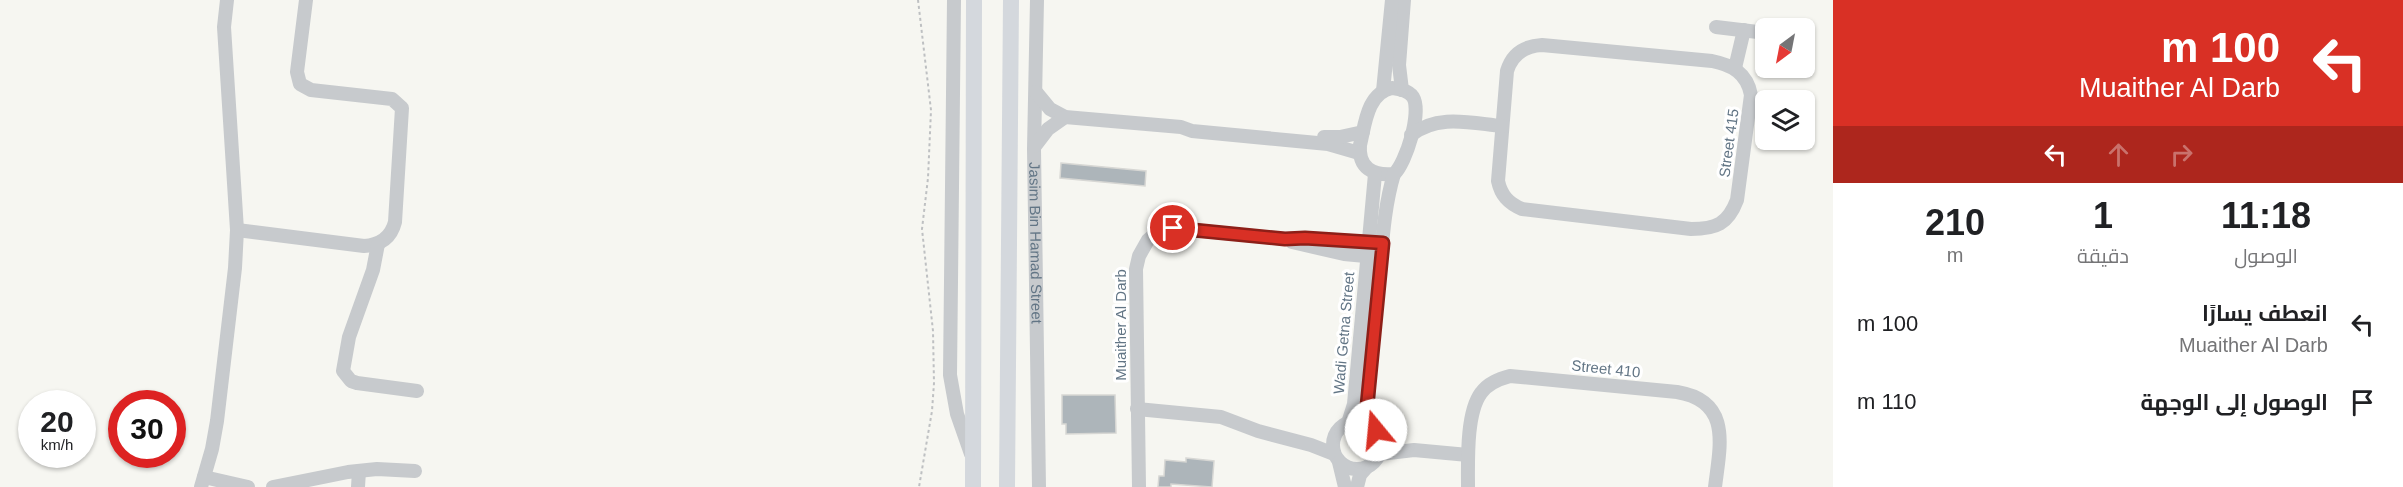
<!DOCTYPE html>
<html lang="ar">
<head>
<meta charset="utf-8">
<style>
	body { margin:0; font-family:Arial,Cairo,sans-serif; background:#f6f6f6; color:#202124; direction:rtl; height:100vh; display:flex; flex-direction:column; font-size:22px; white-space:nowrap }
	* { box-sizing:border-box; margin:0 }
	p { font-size:20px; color:#757577 }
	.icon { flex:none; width:33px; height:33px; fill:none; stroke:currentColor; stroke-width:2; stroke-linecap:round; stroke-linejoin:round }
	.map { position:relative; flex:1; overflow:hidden; direction:ltr }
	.details { display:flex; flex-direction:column; background:#fff; width:570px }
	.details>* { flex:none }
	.top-card { background:#d93025; color:#fff; overflow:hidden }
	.needle { width:39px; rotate:212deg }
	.tools { position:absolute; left:1755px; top:18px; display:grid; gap:12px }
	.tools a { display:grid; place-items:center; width:60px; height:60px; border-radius:9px; background:#fff; box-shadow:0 2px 4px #0004; font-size:30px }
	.speed { position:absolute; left:18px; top:390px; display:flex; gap:12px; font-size:30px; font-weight:700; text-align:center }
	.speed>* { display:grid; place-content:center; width:78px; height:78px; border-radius:50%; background:#fff; box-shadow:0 2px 4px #0004; line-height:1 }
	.speed small { font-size:15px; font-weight:400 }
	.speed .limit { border:9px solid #d22; background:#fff; color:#111 }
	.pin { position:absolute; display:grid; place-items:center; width:51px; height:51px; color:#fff; margin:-26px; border:3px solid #fff; border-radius:50%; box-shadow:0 2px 6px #0007 }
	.me { position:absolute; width:66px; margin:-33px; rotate:343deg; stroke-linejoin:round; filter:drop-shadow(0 0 4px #0008) }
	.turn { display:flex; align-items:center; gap:21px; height:126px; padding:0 24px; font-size:27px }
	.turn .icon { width:78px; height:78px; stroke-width:2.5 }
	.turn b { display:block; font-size:42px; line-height:51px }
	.lanes { display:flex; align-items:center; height:57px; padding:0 24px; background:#0003; justify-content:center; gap:30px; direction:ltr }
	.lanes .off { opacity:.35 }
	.eta { display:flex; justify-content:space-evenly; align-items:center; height:102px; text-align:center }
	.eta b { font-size:36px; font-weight:700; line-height:42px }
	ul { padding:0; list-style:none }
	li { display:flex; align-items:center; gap:18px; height:78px; padding:0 24px }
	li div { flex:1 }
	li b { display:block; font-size:22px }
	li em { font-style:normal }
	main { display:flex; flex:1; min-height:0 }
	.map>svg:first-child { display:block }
	.building { fill:#adb5ba; stroke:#d7d7d4; stroke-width:1.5 }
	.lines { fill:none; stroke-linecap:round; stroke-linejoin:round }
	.path { stroke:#bec0c2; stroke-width:2; stroke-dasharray:3 3; stroke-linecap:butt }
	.minor { stroke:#c7cacd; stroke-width:14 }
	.major { stroke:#d4d8dd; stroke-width:16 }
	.route-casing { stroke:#8d1f18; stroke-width:15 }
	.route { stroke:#d93025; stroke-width:10 }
	.labels { text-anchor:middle; stroke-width:6; stroke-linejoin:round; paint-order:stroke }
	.street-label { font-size:15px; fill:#627585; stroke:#fff }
</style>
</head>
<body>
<main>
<section class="details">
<div class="top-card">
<div class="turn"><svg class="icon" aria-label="left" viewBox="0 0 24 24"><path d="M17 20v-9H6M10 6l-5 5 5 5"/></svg><div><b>100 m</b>Muaither Al Darb</div></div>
<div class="lanes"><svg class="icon" aria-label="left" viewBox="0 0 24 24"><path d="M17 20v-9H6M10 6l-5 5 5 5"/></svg><svg class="icon off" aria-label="ahead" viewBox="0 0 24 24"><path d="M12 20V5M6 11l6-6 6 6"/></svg><svg class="icon off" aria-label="right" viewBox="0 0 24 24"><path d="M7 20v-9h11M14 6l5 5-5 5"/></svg></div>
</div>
<div class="eta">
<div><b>11:18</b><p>الوصول</p></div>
<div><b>1</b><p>دقيقة</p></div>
<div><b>210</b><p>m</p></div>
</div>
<ul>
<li><svg class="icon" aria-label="left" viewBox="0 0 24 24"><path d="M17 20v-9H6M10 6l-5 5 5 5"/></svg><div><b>انعطف يسارًا</b><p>Muaither Al Darb</p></div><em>100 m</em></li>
<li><svg class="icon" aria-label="arrive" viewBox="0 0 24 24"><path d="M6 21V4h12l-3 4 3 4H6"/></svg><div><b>الوصول إلى الوجهة</b></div><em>110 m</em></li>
</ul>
</section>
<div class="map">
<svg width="1833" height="487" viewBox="0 0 1833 487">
	<rect width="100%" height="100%" fill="#f6f6f1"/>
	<path class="building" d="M1061,163L1146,171L1145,186L1060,178Z
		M1062,395H1115L1116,433L1066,434V424H1062Z
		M1186,458L1214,461L1212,487L1171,484V487H1158L1159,476H1164L1165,460L1186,462Z"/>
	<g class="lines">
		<path class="path" d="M918,0L931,110L928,178L922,229L933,331L934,383L932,411L919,487"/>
		<g class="minor">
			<path d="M954,0L950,375L957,414L971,454"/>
			<path id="s1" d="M1037,0L1034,149L1039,487"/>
			<path d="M1716,27L1766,33"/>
			<path d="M1542,45L1712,61C1732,65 1747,73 1751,95L1737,200C1728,224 1716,229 1691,229L1522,209C1508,203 1501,195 1498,181L1507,71C1512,54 1524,46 1542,45Z"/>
			<path d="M1735,68L1744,30"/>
			<path d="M1392,88C1399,89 1408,90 1413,97C1422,112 1406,163 1394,174C1373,176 1358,168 1360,145C1365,125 1367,93 1392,88Z"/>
			<path d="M1402,90L1399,65L1404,0"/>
			<path d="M1383,91L1392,0"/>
			<path d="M1036,92L1050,109L1065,117L1181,127L1192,131L1328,144L1359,153"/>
			<path d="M1411,135C1438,114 1470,123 1502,126"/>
			<path d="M1324,137H1340L1363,132"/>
			<path d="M1035,146L1048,129L1065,117"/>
			<path d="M237,230L364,246C380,245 391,238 395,222L402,108L392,99L311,90L300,84L297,72L306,0"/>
			<path d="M1292,242L1344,254L1376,257"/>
			<path d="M378,244L373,270L349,337L343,371L351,381L357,383L417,391"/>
			<path d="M1137,409L1221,417L1258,431L1311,445L1334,454"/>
			<circle cx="1357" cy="445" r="24"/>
			<path d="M1348,423L1354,404L1375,174"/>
			<path d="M1368,424C1367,379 1374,334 1378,289C1382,251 1383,210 1394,174"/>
			<path d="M1380,454L1414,450L1468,455"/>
			<path d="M1339,462L1345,487"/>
			<path d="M204,477L248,487"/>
			<path d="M201,487L212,449L217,421L235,268L237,230L224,27L227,0"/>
			<path d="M273,487L348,472L377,469L415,471"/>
			<path d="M358,487L359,471"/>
			<path d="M1139,487L1136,269L1139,256L1148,240L1155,234L1173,228L1285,239L1305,238L1383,243"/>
			<path d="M1357,487L1360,475L1367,467"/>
			<path d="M1468,487C1468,462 1466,413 1481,393C1488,383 1499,379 1510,376L1677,392C1732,401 1720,446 1715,487"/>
		</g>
		<path class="major" d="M973,487L974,0
			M1007,487L1011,0"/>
	</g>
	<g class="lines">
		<defs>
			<path id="route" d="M1173,228L1285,239L1305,238L1383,243L1367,406L1368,424L1376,430"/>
		</defs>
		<use href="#route" class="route-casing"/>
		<use href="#route" class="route"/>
	</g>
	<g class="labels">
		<g class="street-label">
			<text transform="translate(1729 143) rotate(-82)" y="5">Street 415</text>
			<text dy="5" stroke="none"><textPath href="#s1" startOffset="243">Jasim Bin Hamad Street</textPath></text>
			<text transform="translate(1121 325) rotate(-90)" y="5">Muaither Al Darb</text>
			<text transform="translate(1344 333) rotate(-85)" y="5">Wadi Getna Street</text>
			<text transform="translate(1606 369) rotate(6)" y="5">Street 410</text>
		</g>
	</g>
</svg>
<div class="tools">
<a><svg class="needle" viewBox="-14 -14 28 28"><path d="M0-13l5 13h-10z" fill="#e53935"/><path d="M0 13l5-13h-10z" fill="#757577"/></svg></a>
<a><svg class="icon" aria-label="layers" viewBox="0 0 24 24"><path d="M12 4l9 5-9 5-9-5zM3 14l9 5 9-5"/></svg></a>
</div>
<div class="speed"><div>20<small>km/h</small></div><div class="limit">30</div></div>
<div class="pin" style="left:1173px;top:228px;background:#d93025"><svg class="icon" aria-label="arrive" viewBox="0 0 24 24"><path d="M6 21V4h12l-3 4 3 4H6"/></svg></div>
<svg class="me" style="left:1376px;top:430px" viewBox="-20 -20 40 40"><circle r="19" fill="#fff"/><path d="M0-13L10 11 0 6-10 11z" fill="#d93025"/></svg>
</div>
</main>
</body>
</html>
